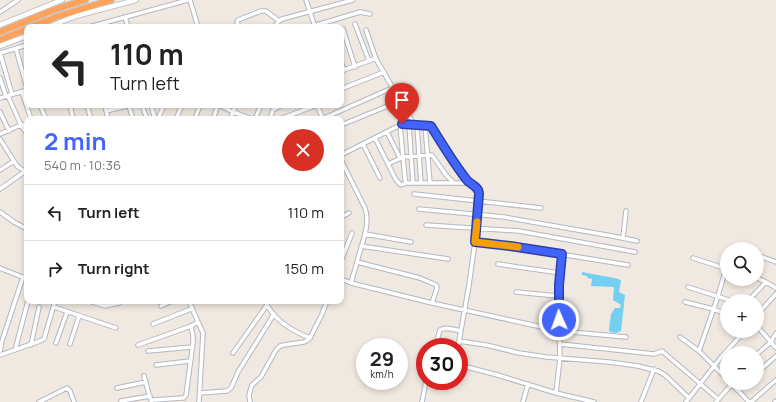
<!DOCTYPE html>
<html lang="en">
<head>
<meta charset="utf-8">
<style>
	body { margin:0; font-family:Manrope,sans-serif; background:#f2f2f2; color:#222; height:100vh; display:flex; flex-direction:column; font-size:15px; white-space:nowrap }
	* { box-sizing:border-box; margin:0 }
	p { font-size:13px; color:#767676 }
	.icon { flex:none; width:22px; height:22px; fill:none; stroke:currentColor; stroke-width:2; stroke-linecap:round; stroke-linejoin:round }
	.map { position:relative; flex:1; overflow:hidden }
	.side { position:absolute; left:24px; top:116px; width:320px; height:188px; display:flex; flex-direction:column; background:#fff; border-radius:8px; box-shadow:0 2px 6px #0003 }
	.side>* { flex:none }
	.banner { position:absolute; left:24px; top:24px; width:320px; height:84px; border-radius:8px; box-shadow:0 2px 6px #0003; background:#fff; color:#222; overflow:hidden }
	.tools { position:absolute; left:720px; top:242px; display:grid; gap:8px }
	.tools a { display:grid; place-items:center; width:44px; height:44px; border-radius:50%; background:#fff; box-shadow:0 2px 6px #0003; font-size:20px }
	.speed { position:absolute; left:356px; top:338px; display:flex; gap:8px; font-size:20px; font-weight:700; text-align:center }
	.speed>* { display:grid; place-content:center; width:52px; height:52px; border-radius:50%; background:#fff; box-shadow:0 2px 6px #0003; line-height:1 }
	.speed small { font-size:10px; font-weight:400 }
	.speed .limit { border:6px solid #d22; background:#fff; color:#111 }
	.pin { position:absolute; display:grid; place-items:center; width:34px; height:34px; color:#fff; margin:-41px -17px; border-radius:50% 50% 50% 0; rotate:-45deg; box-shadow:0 0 4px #0007 }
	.pin .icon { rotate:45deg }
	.me { position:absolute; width:44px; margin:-22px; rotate:358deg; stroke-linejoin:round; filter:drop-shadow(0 0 3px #0008) }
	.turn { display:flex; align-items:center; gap:14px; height:84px; padding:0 20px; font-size:18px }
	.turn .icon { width:52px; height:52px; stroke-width:2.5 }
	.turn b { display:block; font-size:28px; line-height:34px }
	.round { display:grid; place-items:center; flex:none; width:42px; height:42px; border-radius:21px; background:#f2f2f2 }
	.overview { display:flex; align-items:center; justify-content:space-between; height:68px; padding:0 20px }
	h1 { font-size:24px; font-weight:700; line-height:30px; color:#4264fb }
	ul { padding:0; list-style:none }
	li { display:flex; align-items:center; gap:12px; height:56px; padding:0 20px; border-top:1px solid #e0e0e0 }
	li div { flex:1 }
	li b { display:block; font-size:15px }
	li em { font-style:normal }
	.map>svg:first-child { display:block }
	.water { fill:#75cff0 }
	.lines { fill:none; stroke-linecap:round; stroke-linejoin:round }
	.minor-casing { stroke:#b4b7c1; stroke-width:5.5 }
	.tertiary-casing { stroke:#b4b7c1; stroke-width:6 }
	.motorway-casing { stroke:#c9c9c9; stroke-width:8 }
	.minor { stroke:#fff; stroke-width:3.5 }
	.tertiary { stroke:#fff; stroke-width:4.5 }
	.motorway { stroke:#ffa35c; stroke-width:6 }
	.route-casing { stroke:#2b41a3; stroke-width:10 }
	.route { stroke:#4264fb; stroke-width:7 }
	.slow { stroke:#f59e0b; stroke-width:7 }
</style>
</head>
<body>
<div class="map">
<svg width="776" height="402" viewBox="0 0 776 402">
	<rect width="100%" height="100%" fill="#efe9e1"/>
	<path class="water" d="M582,272L619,279L621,281L619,292L625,295L621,331L616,333L610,332L609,330L611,314L615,308H620L621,305L613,300L614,287L591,286L592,279L588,278L587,276L582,275Z"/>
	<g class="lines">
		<defs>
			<path id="minor" d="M190,0L198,27
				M306,0L315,27
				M0,12L18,0
				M125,17L128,27
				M355,24L369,61
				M89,27L188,0
				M239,27L237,22L238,20L261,11H266L279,21
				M274,27L279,21L282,19L353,0
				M310,27L360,12L370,14
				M343,29L355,67
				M366,30L376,59L415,126H431L467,180L475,186L479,191L475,242L469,285L458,347
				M16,49L27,88
				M0,53L12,94
				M0,53L27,45
				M341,62L344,70
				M341,71L374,59H376
				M0,78L6,96
				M341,89L384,72
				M22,92L31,119
				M8,96L21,125L27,134
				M0,98L27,90
				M40,105L46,119
				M70,105L73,119
				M87,105L91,119
				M105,105L108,119
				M142,105L147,119
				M151,105L155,119
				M219,105L233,112L252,119
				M317,105L323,119
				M129,106L133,119
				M106,111L131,105
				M0,112L9,131
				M158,119L164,105
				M176,119L182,105
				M195,119L200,105
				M213,119L218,105
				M230,119L236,105
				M255,119L261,105
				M270,119L273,110L282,105
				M280,119L317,105
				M322,119L392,88
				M341,125L400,101
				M400,125L405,179L406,183H470
				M409,125L413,183
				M417,126L421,183
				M425,126L430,183
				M387,132L400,158
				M0,134L21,125L27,124
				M375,138L396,180L401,185L406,183
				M0,139L17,166L27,173
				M363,144L380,178
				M341,155L402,124L415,126
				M341,160L365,208C371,225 361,245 357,262
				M388,164L403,157L432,155L446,175L454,183
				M0,170L14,161
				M0,189L27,170
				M414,194L541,208
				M419,209L504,217L612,236L637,241
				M0,212L14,222L27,229
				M341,217L349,213
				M426,225L519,231L635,252
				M365,234L411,242
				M623,238L626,211
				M475,242L510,246L628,265
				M361,246L448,259
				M732,249L734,247L742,249
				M757,255L776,262
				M693,258L727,269
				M341,261L352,233
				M498,264L560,273
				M0,268L27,279
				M757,278L766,282L776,288
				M341,279L351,283L432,303L560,331L626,337
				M351,283L357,262L420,278L436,285L437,288L432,303
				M688,287L732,301
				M516,292L558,296
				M89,301L105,306L119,303
				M265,301C273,319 292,331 310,338L322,314L327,301
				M283,301H285
				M748,301L766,282
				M685,302L713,309L727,314
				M161,306L172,301
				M54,307L116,328
				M757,315L776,294
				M198,322L203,333L199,402
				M153,324L191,309
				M757,326L776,348
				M680,337L699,351L727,379
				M459,341L486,345L519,353L546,357L609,362L638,366L658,371L665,375L689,398
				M56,343L67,312
				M70,344L79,316
				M560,344L654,354L662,351L718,399
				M31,345L39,307
				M138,345L191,326
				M435,347L440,330C446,326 454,330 461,331
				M15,350L28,301
				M0,351L2,341L23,277
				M148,351L192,347
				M699,351L718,296L727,265
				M233,353L267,305
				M757,354L771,342L776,333
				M0,355L40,341L44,339L55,301
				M156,365L190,361
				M459,365L494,374L556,393L594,402
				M757,373L776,356
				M144,376L150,398
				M731,383L749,402
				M117,388L146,382
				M737,390L745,383
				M200,393L227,391L231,388L238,372L274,314
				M556,393L560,358L558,296L562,254
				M121,401L150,396
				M39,402L67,388L70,391L74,402
				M151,402L152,400H154L182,398H184L186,395L193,343V336L191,326L198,322L189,301
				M250,402L249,395L251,388L252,385L261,377L276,350L280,346L284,345L304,342L306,341L310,338
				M422,402L426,381
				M523,402L528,384
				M641,402L654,369
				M686,402L722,356L745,331
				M716,402L732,384
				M751,402L776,380
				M775,402L776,401"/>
			<path id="tertiary" d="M0,25L62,0
				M48,27L76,16L136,0
				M0,46L27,36"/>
			<path id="motorway" d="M31,27L56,17L111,0
				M0,32L53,10L85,0
				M0,40L27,29"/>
		</defs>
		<use href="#minor" class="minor-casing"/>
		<use href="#tertiary" class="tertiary-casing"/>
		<use href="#motorway" class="motorway-casing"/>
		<use href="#minor" class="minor"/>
		<use href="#tertiary" class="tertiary"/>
		<use href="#motorway" class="motorway"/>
	</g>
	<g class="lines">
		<defs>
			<path id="route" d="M402,124L431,126C442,144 453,162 466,179C470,185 479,186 479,194L475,242L510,246L562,254L559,285V320"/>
		</defs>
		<use href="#route" class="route-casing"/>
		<use href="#route" class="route"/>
		<path class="slow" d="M477,222L475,242L518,247"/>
	</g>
</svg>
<div class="tools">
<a><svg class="icon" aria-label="search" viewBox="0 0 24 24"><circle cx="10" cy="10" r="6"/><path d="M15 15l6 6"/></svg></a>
<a>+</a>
<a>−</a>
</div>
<div class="speed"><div>29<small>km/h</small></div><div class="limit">30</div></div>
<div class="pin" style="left:402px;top:124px;background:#d93025"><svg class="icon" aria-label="arrive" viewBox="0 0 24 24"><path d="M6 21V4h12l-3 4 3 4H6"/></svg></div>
<svg class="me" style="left:559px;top:320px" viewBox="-20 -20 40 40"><circle r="17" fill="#4264fb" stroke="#fff" stroke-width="3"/><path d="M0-11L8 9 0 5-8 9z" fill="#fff"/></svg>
<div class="banner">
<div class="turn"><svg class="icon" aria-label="left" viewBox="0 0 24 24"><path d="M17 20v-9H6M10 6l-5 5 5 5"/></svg><div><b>110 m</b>Turn left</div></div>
</div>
<section class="side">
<div class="overview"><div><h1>2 min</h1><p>540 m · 10:36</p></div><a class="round" style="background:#d93025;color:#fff"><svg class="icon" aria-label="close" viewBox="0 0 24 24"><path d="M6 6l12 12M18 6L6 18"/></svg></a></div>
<ul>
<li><svg class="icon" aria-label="left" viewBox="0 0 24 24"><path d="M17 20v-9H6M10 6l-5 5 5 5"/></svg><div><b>Turn left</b></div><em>110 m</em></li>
<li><svg class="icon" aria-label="right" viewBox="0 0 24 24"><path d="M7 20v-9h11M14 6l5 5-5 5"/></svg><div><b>Turn right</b></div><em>150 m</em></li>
</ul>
</section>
</div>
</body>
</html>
